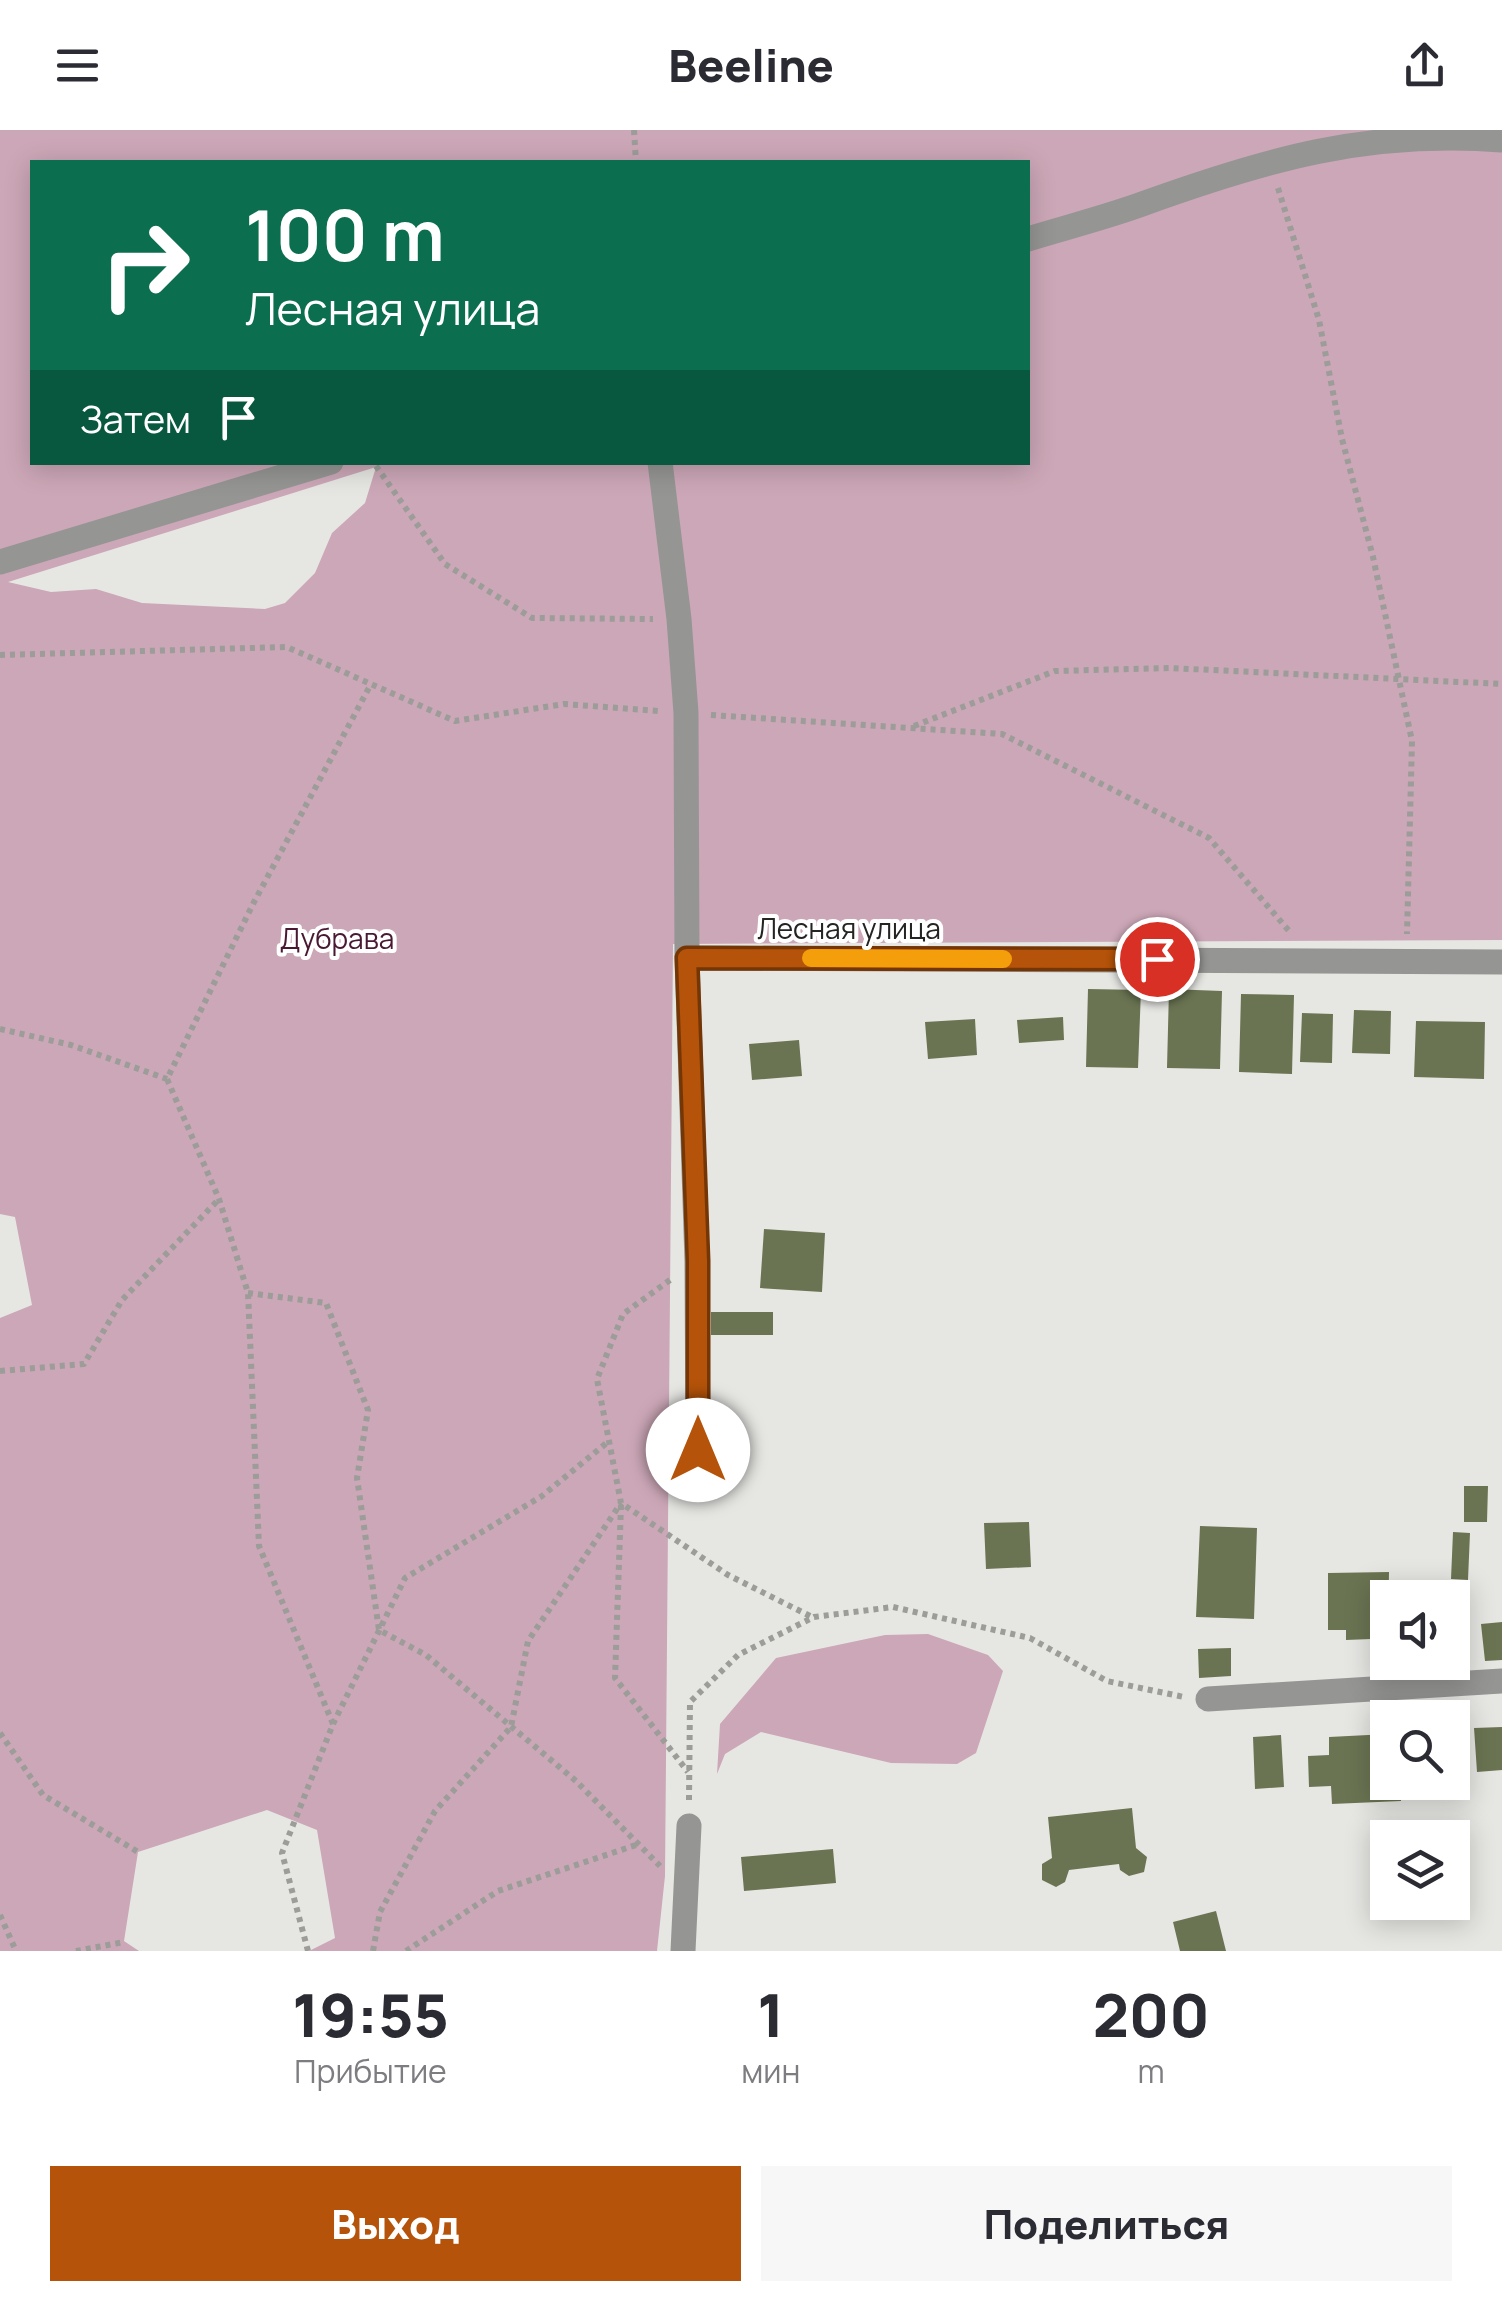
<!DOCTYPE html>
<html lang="ru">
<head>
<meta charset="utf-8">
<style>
	body { margin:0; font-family:Manrope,sans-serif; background:#f7f7f7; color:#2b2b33; height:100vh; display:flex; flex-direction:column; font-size:38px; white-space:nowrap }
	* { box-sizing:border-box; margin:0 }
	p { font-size:32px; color:#7c7c81 }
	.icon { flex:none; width:55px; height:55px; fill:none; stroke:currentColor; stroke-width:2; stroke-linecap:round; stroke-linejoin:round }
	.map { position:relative; height:1821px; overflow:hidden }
	.drawer { display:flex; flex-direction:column; background:#fff; flex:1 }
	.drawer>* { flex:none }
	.hud { position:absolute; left:30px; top:30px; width:1000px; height:305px; border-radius:0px; box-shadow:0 5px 25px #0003; background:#0b6e4f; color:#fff; overflow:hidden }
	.buttons { position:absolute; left:1370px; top:1450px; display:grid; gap:20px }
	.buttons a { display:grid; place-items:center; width:100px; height:100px; border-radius:0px; background:#fff; box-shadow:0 5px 25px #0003; font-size:50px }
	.pin { position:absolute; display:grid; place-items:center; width:85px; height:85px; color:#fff; margin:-42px; border:5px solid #fff; border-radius:50%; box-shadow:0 2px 10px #0007 }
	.me { position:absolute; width:110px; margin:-55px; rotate:0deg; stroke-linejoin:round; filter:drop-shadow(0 0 8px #0008) }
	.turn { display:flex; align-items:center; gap:35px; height:210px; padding:0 50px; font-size:45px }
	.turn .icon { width:130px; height:130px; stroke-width:2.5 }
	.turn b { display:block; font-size:70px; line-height:85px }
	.then { display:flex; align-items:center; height:95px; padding:0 50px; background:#0003; gap:20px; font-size:38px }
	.eta { display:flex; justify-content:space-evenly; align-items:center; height:170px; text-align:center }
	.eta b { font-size:60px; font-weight:800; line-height:70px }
	.cta { display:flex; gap:20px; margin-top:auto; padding:20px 50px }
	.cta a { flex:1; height:115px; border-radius:0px; background:#b45309; color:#fff; font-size:40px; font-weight:800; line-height:115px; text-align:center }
	.cta a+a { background:#f7f7f7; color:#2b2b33 }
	header { display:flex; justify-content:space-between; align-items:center; height:130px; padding:0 50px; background:#fff; font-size:45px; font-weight:800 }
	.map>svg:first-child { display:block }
	.green { fill:#cca7b7; fill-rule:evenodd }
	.building { fill:#6a7452 }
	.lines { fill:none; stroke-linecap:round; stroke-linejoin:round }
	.path { stroke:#9c9c99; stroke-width:6; stroke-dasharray:5 5; stroke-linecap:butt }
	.minor { stroke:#959594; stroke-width:25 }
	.route-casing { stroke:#753606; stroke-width:25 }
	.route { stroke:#b45309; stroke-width:18 }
	.slow { stroke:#f59e0b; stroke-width:18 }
	.labels { text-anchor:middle; stroke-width:8; stroke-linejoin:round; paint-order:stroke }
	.street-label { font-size:28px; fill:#242423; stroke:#fff }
	.park-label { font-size:28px; fill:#491832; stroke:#fff }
</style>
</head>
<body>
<header><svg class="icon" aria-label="menu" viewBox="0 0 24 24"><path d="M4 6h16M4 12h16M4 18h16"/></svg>Beeline<svg class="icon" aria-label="share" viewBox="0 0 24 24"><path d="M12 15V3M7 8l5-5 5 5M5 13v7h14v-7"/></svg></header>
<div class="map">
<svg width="1502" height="1821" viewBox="0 0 1502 1821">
	<rect width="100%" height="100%" fill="#e6e7e3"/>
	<path class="green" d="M0,0H1502V810L673,814L665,1746L657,1821H309L335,1808L317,1700L267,1680L138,1722L124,1811L139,1821H0V1188L32,1175L15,1087L0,1084ZM32,32H1028V332H32ZM376,337L365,373L332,403L315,443L285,473L265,479L142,473L96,459L51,462L8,452Z
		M928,1504L988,1525L1003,1541L976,1623L957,1634L891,1633L761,1602L725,1624L717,1644L720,1594L776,1528L885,1505Z"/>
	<path class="building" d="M1088,859L1141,860L1138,938L1086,937Z
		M1169,859L1222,861L1220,939L1167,938Z
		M1241,864L1294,865L1292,944L1239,942Z
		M1354,880L1391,881L1390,924L1352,923Z
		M1302,883L1333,884L1332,933L1300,932Z
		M1063,887L1064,910L1019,913L1017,890Z
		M975,889L977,925L928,929L925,892Z
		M1416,891L1485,892L1484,949L1414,947Z
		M799,910L802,946L752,950L749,914Z
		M764,1099L825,1103L822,1162L760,1158Z
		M711,1182H773V1205H711Z
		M1464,1356H1488L1487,1392H1464Z
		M1029,1392L1031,1437L986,1439L984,1393Z
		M1200,1396L1257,1398L1254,1489L1196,1487Z
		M1453,1402L1470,1403L1468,1450L1451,1449Z
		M1389,1442L1388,1499H1370L1371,1509L1346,1510V1500H1328V1443Z
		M1502,1492V1530L1485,1531L1481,1494Z
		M1231,1518V1546L1199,1548L1198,1519Z
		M1502,1597V1640L1477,1642L1474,1598Z
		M1388,1604V1652H1400L1401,1671L1332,1674L1331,1656L1309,1657L1308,1626L1329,1625V1607Z
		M1281,1605L1284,1657L1255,1659L1253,1607Z
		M1132,1678L1136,1718L1147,1727L1144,1742L1129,1746L1120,1740L1119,1734L1069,1740L1065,1752L1056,1757L1042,1750V1734L1052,1728L1048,1687Z
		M833,1719L836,1753L744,1761L741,1727Z
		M1216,1781L1226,1821H1180L1173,1792Z"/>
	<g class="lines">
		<path class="path" d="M634,0L636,32
			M1278,58L1319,190L1342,309L1373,427L1412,611L1407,804
			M376,336L445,434L532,488L653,489
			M0,525L287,517L455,591L564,574L659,581
			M711,585L1002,604L1209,708L1290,802
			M914,596L1055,541L1170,538L1502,554
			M0,899L71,915L167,949
			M670,1150L623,1184L597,1249L621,1373L728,1445L812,1487
			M248,1163L326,1173L368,1280L357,1348L379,1500L426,1525L576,1651L660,1736
			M0,1241L84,1234L122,1170L219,1069
			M621,1375L615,1548L688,1642
			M333,1594L259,1416L248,1163L219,1069L167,949L253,774L371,554
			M0,1603L43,1665L138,1722
			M689,1670L690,1572L738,1525L814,1487L893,1477L1030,1508L1107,1551L1184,1567
			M0,1785L16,1821
			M76,1821L124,1812
			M308,1821L282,1723L333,1594L405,1448L542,1366L609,1311
			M373,1821L380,1782L435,1681L511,1597L528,1511L621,1373
			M406,1821L498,1761L636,1715"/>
		<path class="minor" d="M1028,109C1067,97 1107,87 1145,73C1267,29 1368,0 1502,10
			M660,332L679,489L686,583L687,828
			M0,432L331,332
			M698,1320L697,1131L687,828L1502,832
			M1208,1569L1502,1551
			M683,1821L689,1696"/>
	</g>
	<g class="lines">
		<defs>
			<path id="route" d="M698,1320V1131L687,828L1157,829"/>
		</defs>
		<use href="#route" class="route-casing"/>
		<use href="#route" class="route"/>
		<path class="slow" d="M811,828L1003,829"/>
	</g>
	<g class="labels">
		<g class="street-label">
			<text x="849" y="809">Лесная улица</text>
		</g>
		<g class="park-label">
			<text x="337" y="819">Дубрава</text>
		</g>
	</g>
</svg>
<div class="buttons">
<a><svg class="icon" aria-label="sound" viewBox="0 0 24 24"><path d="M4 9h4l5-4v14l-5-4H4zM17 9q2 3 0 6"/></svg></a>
<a><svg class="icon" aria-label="search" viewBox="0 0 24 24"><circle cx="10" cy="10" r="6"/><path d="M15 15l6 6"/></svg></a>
<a><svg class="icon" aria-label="layers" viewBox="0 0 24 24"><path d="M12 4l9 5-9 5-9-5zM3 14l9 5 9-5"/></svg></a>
</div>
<div class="pin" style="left:1157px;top:829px;background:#d93025"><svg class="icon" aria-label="arrive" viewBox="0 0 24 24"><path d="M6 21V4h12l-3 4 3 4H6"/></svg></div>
<svg class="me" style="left:698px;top:1320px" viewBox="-20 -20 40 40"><circle r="19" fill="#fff"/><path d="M0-13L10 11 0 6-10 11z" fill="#b45309"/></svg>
<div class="hud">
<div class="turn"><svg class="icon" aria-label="right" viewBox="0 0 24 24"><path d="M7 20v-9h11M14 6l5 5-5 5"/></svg><div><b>100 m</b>Лесная улица</div></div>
<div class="then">Затем<svg class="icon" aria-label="arrive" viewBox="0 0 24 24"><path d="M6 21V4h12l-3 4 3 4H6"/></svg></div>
</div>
</div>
<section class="drawer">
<div class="eta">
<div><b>19:55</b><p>Прибытие</p></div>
<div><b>1</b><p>мин</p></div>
<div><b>200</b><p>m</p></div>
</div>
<div class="cta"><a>Выход</a><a>Поделиться</a></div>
</section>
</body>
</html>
